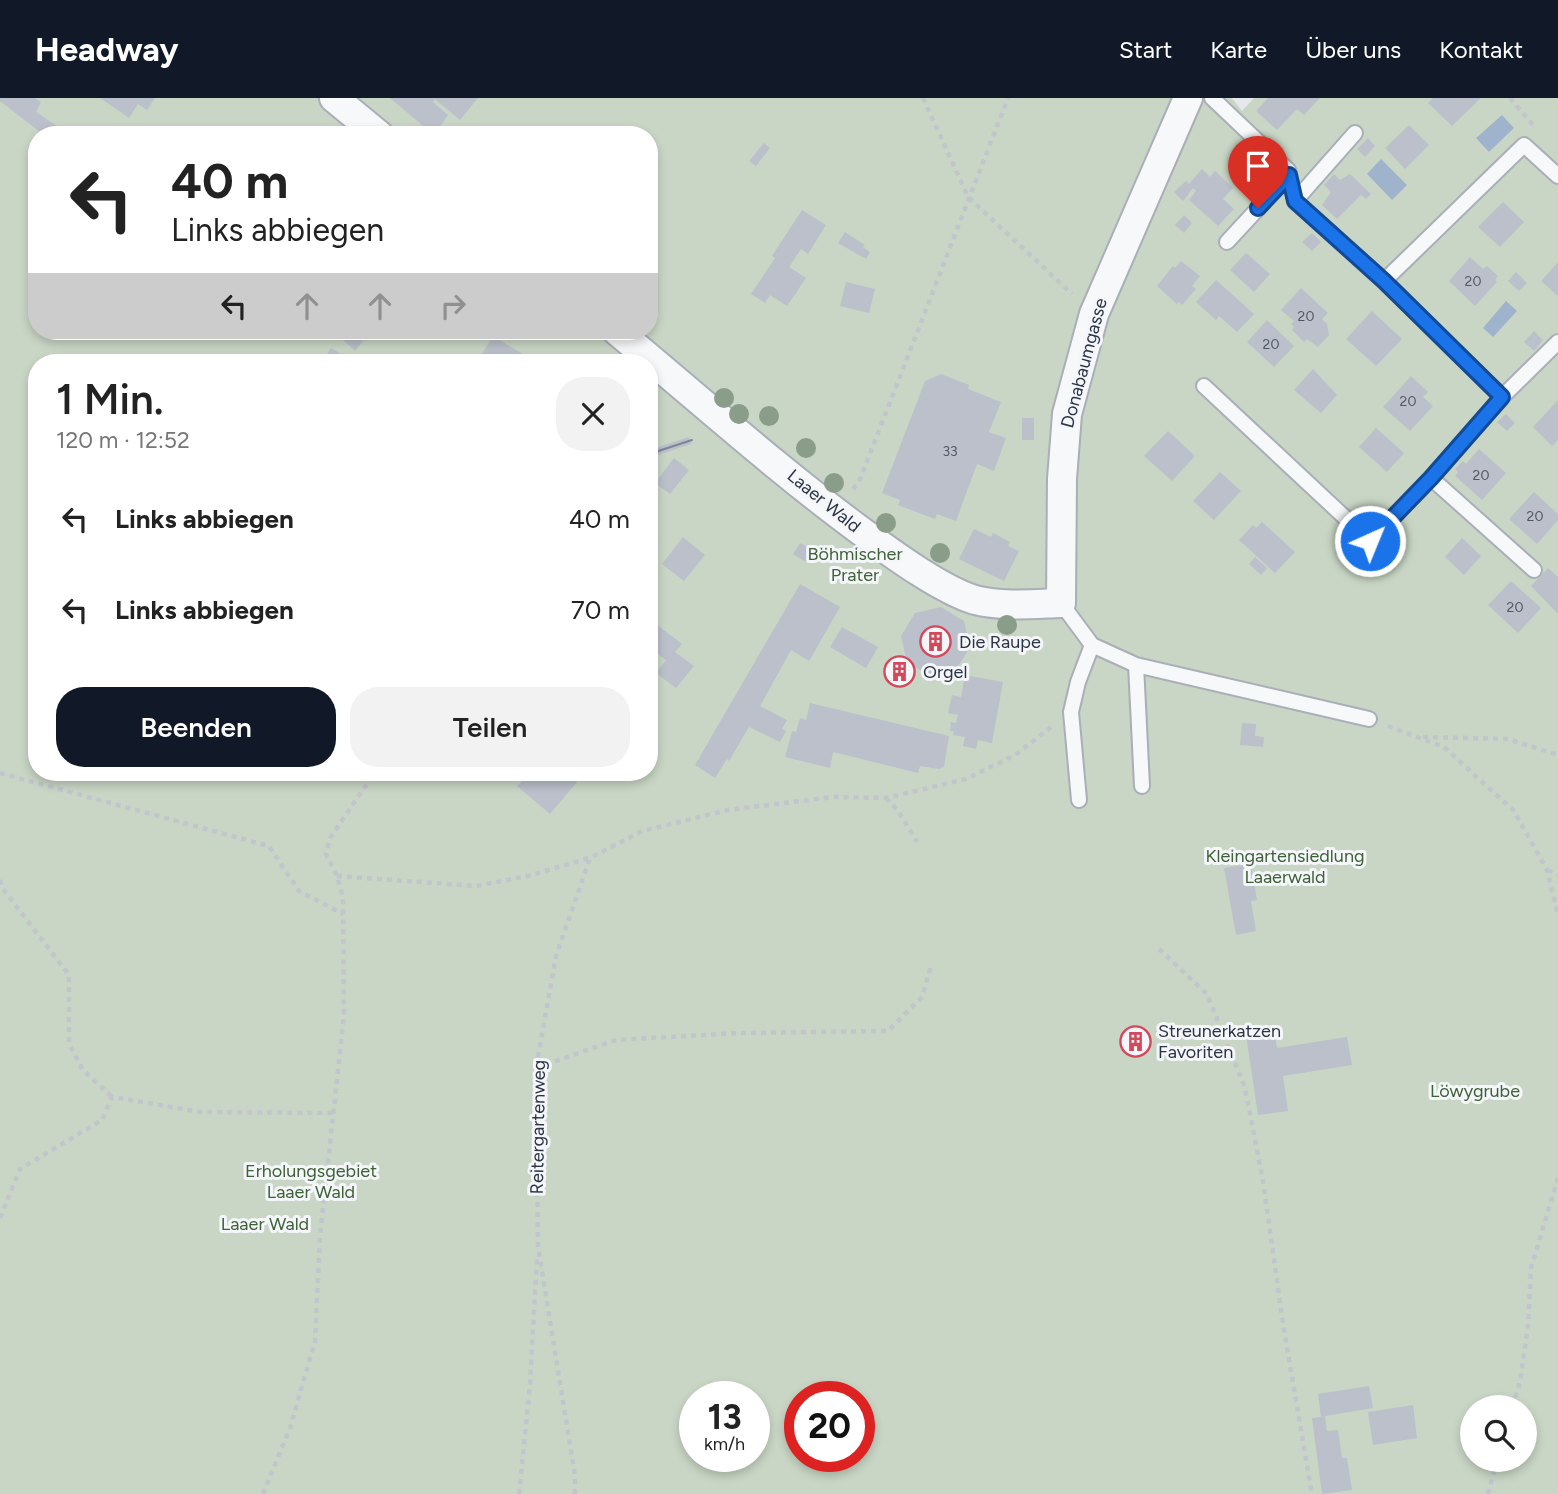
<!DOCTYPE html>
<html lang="de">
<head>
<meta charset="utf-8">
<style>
	body { margin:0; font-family:Figtree,sans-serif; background:#f2f2f2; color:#222; height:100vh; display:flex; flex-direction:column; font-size:26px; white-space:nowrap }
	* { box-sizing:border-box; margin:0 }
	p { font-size:23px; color:#767676 }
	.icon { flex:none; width:38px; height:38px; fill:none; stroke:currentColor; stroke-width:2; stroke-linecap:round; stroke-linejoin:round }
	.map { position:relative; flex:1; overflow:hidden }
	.details { position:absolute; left:28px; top:256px; width:630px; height:427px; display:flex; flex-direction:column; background:#fff; border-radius:28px; box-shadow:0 4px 10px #0003 }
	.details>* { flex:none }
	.banner { position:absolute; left:28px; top:28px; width:630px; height:214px; border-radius:28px; box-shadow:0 4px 10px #0003; background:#fff; color:#222; overflow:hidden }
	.fabs { position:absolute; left:1460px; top:1297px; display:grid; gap:14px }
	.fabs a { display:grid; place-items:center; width:77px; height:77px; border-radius:50%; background:#fff; box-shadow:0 4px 10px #0003; font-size:35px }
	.speed { position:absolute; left:679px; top:1283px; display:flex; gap:14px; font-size:35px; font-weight:700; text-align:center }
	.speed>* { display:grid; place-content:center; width:91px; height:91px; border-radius:50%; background:#fff; box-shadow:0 4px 10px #0003; line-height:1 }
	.speed small { font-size:18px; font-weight:400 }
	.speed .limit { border:10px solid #d22; background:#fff; color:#111 }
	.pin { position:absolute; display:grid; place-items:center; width:60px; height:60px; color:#fff; margin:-72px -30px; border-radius:50% 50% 50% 0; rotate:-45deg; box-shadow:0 0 7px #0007 }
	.pin .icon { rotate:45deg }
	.me { position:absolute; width:77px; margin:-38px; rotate:44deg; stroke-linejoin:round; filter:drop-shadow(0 0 5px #0008) }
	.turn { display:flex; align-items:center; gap:24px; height:147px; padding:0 28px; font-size:32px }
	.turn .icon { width:91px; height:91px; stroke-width:2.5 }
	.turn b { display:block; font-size:49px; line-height:60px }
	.lanes { display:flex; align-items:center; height:66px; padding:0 28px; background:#0003; justify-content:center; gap:35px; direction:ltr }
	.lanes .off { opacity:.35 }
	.round { display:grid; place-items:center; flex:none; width:74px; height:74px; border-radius:28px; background:#f2f2f2 }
	.headline { display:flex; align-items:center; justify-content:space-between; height:119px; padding:0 28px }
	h1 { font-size:42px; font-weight:600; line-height:52px }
	.primary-button { display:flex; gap:14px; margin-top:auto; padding:14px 28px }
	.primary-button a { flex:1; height:80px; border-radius:28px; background:#111827; color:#fff; font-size:28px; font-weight:600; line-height:80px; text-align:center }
	.primary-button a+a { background:#f2f2f2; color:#222 }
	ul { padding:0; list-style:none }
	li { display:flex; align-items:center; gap:21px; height:91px; padding:0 28px }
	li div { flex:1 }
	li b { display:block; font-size:26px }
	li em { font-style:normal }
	header { display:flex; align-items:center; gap:42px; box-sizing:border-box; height:98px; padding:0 35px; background:#111827; color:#fff }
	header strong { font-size:33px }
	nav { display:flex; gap:38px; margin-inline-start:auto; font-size:24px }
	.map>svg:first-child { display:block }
	.green { fill:#c9d6c5; fill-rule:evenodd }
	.water { fill:#9fb4cc }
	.building { fill:#bbc0ca }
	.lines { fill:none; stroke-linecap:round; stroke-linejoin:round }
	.lane-casing { stroke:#a9aeb7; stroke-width:18 }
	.street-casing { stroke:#a9aeb7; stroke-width:32 }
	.path { stroke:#c2c5cb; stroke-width:4.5; stroke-dasharray:5 5; stroke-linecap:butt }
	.lane { stroke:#f7f8fa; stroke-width:14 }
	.street { stroke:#f7f8fa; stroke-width:28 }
	.tram { stroke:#7d8696; stroke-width:2 }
	.tree { fill:#899d89 }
	.route-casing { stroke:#114b97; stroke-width:18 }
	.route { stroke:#1a73e8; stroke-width:12 }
	.labels { text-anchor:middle; stroke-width:6; stroke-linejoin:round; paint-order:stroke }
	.number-label { font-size:14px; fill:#4f5766 }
	.street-label { font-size:18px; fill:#2b3445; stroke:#f4f6f9 }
	.park-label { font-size:18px; fill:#3f6138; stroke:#f4f6f9 }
	.poi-label { font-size:18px; fill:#2b3445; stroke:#f4f6f9; text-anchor:start }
</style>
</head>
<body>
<header>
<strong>Headway</strong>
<nav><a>Start</a><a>Karte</a><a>Über uns</a><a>Kontakt</a></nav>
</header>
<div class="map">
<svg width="1558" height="1396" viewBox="0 0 1558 1396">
	<rect width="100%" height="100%" fill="#e4e7ec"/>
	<path class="green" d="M0,0H1232L1242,13L1254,0H1558V1396H0ZM37,37H649V233H37ZM37,264H649V674H37ZM695,1298H754V1358H695ZM800,1298H859V1358H800ZM1472,1309H1524V1362H1472Z"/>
	<path class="water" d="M1502,17L1514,30L1489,54L1476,40Z
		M1381,61L1407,87L1392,102L1367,76Z
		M1506,203L1517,213L1493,239L1483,230Z"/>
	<path class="building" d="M0,0H35L41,4L36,14L57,28L52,37H44L0,3Z
		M100,0H155L147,12L138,6L129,20Z
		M390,0H478L460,22L435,1L433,4L448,17L434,37Z
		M1268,0H1320L1304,17L1297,11L1277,32L1256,13Z
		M1433,0H1481L1452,28L1428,5Z
		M1409,27L1429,47L1405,71L1385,50Z
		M1368,40L1375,48L1365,59L1357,51Z
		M764,45L770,50L756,68L749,63Z
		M1202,71L1210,79L1215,73L1233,90L1223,101L1234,111L1218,128L1189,102L1196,93L1193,90L1183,103L1174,94L1186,83L1189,86Z
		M1334,76L1340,82L1350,76L1371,96L1366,101L1361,97L1337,121L1322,107L1331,94L1324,87Z
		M1503,104L1524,124L1500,149L1478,129Z
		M802,112L826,127L808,156L801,151L789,169L806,180L787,208L770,197L765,205L751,196L775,160L772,158Z
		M1184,117L1192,125L1184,135L1175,127Z
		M845,134L865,147L863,149L870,154L866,161L838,145Z
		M1312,135L1321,144L1312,153L1302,144Z
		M1246,155L1270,176L1254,194L1230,172Z
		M1470,159L1483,171L1487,168L1498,178L1495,182L1497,184L1475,208L1449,183Z
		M1181,163L1200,178L1192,188L1196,191L1182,207L1179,204L1177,206L1157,188L1173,168L1175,170Z
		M1558,164V198L1541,183Z
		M1516,174L1527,185L1519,193L1508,183Z
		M1216,182L1254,216L1237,234L1219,218L1216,222L1196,204Z
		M846,184L875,191L869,215L840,208Z
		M1301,190L1328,215L1322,221L1327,226L1329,237L1318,249L1307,241L1304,244L1292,232L1294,229L1291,226L1294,223L1281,212Z
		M1372,213L1402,241L1376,268L1346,241Z
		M1267,222L1294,248L1274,269L1247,244Z
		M339,233H371L355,253L337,236Z
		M1534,233L1543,242L1534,253L1524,244Z
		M493,238L528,259L525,264H477Z
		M331,250L355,264H322Z
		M1313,271L1337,297L1321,315L1294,292Z
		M941,276L969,287L968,291L1001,304L989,334L1006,340L994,373L977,366L956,423L937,416L935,421L898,407L900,402L882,395L925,283Z
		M1411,278L1428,294L1423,299L1433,308L1410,333L1383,309Z
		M1558,302V342L1552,348L1533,329Z
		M1506,316L1515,325L1507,333L1497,324Z
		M1022,320H1034V342H1022Z
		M1376,330L1404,355L1387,374L1359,349Z
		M1168,333L1195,358L1172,383L1144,358Z
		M689,339L691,346L649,360V352Z
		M1479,351L1506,375L1482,402L1455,378L1458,374L1455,371L1463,363L1466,366Z
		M674,360L689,372L670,396L655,385Z
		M1220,374L1241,393L1214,422L1193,403Z
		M1534,394L1558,416V422L1537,446L1509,421Z
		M1262,424L1295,454L1275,475L1239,442L1253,427L1256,430Z
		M974,431L991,439L993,435L1010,444L1008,448L1019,453L1004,483L959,461Z
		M683,439L705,457L684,483L662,466Z
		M1462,440L1481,458L1464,477L1445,459Z
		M800,445L813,452L806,464L793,456Z
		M1390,456L1398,463L1388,474L1380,467Z
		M1255,459L1267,470L1261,477L1249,466Z
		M1548,470L1558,479V516L1531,488Z
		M1511,483L1541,510L1518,535L1488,507Z
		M800,486L840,509L809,563L791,552L760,608L787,622L782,631L786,633L780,644L749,629L729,663L727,661L715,680L695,667Z
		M941,509L964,523L970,549L956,572L930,578L907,564L901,538L915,515Z
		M656,526L682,546L675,554L694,568L676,590L656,575L666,562L649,550V535Z
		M842,529L878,549L866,570L830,549Z
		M906,565L911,574L895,583L890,573Z
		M965,577L1003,584L992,645L978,642L976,651L963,648L965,639L953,637L954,633H950L951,624L956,625L958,617L948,615L952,597L961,599Z
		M810,605L949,638L944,669L939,671L920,668L918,675L833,654L830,670L785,659L792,633L796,634L800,620L806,622Z
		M1242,625L1256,626L1255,638L1264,639L1263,649L1240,647Z
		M521,674H565L577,684L550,716L517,688L523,682Z
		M1251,766L1257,802L1251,803L1256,833L1236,837L1224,770Z
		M1144,932L1146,952L1126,954L1124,934Z
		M1274,932L1277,950L1347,939L1352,967L1283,978L1288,1013L1258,1017L1246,937Z
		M1369,1288L1373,1310L1325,1318L1327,1333L1338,1332L1342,1360H1347L1352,1392L1322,1396L1312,1320L1321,1319L1318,1296Z
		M1413,1307L1417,1340L1373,1347L1368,1314Z"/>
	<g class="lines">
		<defs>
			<path id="lane" d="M1212,0L1288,72L1295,103L1384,183L1524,47L1558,78
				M1295,103L1355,35
				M1227,144L1289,77
				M1384,183L1502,299L1558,244
				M1204,288L1370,443L1431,380L1502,299
				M1431,380L1534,472
				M1061,505L1092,547L1136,567L1369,621
				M1136,567L1142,688
				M1079,702L1071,614L1078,584L1092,547"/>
			<path id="street" d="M334,0L379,37
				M617,233C699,301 779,373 865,436C894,457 942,492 975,502C1003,509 1033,506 1061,505L1062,381L1067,316L1094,216L1188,0"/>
		</defs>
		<use href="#lane" class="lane-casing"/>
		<use href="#street" class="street-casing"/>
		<path class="path" d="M923,0L968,99L1072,196
			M1510,0L1533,27
			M853,391L859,384L1008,0
			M1388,628L1444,649L1514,713L1547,772L1558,817
			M1423,639L1508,641L1558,657
			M0,675L269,748L299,793L343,816
			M886,700L898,713L917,744
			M1548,772L1558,777
			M337,778L476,788L528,778L589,760
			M0,782L3,791L69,877V945L82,971L112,999
			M1159,851L1207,896L1245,990L1263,1083L1283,1226L1312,1396
			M536,970L616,942L740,935L888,933L922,899L931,868
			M0,1120L20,1071L102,1022L112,999L201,1014L333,1015
			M1512,1309L1520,1284L1528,1228L1531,1170L1558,1080
			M263,1396L290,1330L315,1243L320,1138L344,917L343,799L337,778L326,756L330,740L375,674
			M519,1396L530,1287L537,1159
			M575,1396V1378L538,1148L536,970L556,858L590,760L642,733L728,712L833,699L886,700L966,681L1015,657L1051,629
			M1488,1396L1497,1362"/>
		<use href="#lane" class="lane"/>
		<use href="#street" class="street"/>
		<path class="tram" d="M649,356L692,342"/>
	</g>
	<g class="tree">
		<circle cx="724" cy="300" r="10"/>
		<circle cx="739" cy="316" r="10"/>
		<circle cx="769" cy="318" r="10"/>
		<circle cx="806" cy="350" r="10"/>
		<circle cx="834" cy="385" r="10"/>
		<circle cx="886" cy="425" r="10"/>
		<circle cx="940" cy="455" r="10"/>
		<circle cx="1007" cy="527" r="10"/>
	</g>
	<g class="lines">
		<defs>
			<path id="route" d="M1258,110L1289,77L1295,103L1384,183L1502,299L1431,380L1370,443"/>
		</defs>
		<use href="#route" class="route-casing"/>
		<use href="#route" class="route"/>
	</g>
	<defs>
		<symbol id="building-ring" viewBox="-11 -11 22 22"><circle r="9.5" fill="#f4f6f9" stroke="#d1495b" stroke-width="1.5"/><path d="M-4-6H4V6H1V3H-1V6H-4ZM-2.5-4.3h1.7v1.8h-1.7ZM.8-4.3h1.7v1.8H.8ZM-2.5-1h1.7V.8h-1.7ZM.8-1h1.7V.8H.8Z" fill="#d1495b"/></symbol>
	</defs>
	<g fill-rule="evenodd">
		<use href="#building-ring" x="918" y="526" width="35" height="35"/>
		<use href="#building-ring" x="882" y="556" width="35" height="35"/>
		<use href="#building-ring" x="1118" y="926" width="35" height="35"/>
	</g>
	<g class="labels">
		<g class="number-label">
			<text x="1473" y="188">20</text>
			<text x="1306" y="223">20</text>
			<text x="1271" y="251">20</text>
			<text x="1408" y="308">20</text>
			<text x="950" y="358">33</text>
			<text x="1481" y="382">20</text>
			<text x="1535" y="423">20</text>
			<text x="1515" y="514">20</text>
		</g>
		<g class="street-label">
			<text transform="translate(1084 265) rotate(-75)" y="6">Donabaumgasse</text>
			<text transform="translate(824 403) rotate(39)" y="6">Laaer Wald</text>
			<text transform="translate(538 1029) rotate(-89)" y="6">Reitergartenweg</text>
		</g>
		<g class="park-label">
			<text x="855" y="462">Böhmischer<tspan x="855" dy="21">Prater</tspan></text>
			<text x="1285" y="764">Kleingartensiedlung<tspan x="1285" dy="21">Laaerwald</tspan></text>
			<text x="1475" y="999">Löwygrube</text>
			<text x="311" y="1079">Erholungsgebiet<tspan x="311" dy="21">Laaer Wald</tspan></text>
			<text x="265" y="1132">Laaer Wald</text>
		</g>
		<g class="poi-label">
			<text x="959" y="550">Die Raupe</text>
			<text x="923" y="580">Orgel</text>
			<text x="1158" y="939">Streunerkatzen<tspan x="1158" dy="21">Favoriten</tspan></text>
		</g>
	</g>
</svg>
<div class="fabs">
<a><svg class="icon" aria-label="search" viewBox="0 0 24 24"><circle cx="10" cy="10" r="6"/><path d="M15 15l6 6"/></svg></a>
</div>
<div class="speed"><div>13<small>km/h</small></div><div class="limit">20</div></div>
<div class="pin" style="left:1258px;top:110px;background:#d93025"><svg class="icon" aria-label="arrive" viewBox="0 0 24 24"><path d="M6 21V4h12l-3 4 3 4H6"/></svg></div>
<svg class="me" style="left:1370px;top:443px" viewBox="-20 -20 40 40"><circle r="17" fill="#1a73e8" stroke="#fff" stroke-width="3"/><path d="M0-11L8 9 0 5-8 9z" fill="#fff"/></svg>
<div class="banner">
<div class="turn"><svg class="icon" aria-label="left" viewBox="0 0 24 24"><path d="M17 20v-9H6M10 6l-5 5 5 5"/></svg><div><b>40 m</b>Links abbiegen</div></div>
<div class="lanes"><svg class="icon" aria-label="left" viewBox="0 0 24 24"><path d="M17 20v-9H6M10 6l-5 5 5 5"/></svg><svg class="icon off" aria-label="ahead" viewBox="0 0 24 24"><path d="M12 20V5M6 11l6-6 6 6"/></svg><svg class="icon off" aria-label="ahead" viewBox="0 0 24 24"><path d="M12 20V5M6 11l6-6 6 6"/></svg><svg class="icon off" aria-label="right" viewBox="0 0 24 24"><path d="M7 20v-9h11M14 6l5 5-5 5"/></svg></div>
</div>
<section class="details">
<div class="headline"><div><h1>1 Min.</h1><p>120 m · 12:52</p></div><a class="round"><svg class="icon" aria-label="close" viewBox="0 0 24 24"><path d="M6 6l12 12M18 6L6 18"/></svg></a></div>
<ul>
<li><svg class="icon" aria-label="left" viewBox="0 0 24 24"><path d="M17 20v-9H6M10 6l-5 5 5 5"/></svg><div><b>Links abbiegen</b></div><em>40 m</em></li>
<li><svg class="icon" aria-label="left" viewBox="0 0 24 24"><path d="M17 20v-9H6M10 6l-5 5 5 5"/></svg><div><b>Links abbiegen</b></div><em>70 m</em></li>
</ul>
<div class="primary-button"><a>Beenden</a><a>Teilen</a></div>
</section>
</div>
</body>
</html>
